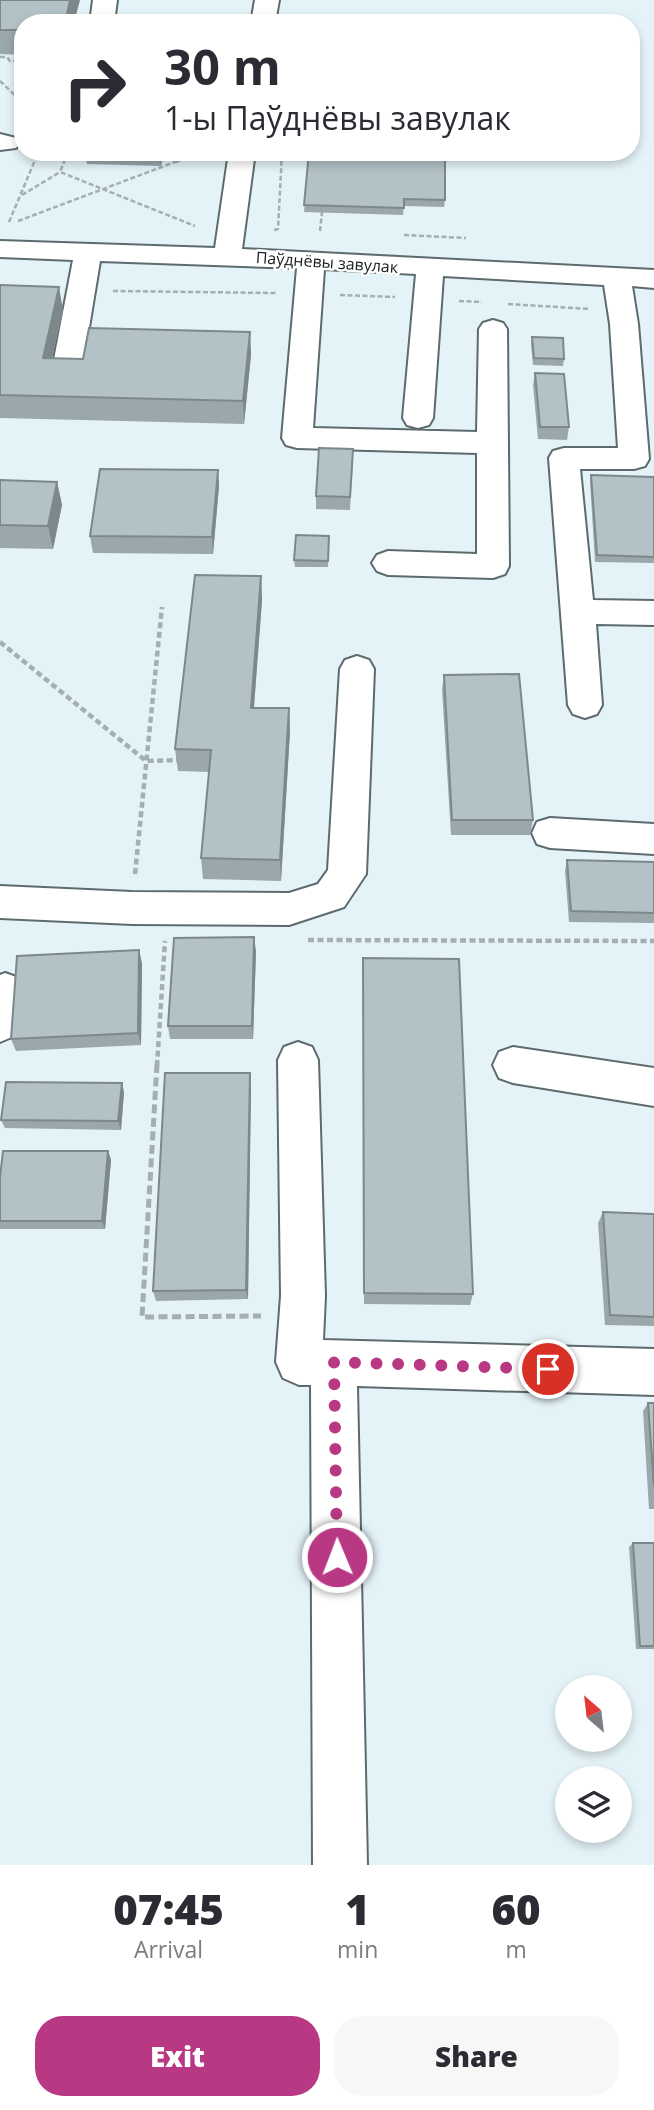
<!DOCTYPE html>
<html lang="en">
<head>
<meta charset="utf-8">
<style>
	body { margin:0; font-family:"Open Sans",sans-serif; background:#f7f7f7; color:#2b2b33; height:100vh; display:flex; flex-direction:column; font-size:26px; white-space:nowrap }
	* { box-sizing:border-box; margin:0 }
	p { font-size:23px; color:#7c7c81 }
	.icon { flex:none; width:38px; height:38px; fill:none; stroke:currentColor; stroke-width:2; stroke-linecap:round; stroke-linejoin:round }
	.map { position:relative; height:1865px; overflow:hidden }
	.details { display:flex; flex-direction:column; background:#fff; flex:1 }
	.details>* { flex:none }
	.hud { position:absolute; left:14px; top:14px; width:626px; height:147px; border-radius:28px; box-shadow:0 4px 10px #0003; background:#fff; color:#2b2b33; overflow:hidden }
	.needle { width:46px; rotate:332deg }
	.controls { position:absolute; left:555px; top:1675px; display:grid; gap:14px }
	.controls a { display:grid; place-items:center; width:77px; height:77px; border-radius:50%; background:#fff; box-shadow:0 4px 10px #0003; font-size:35px }
	.pin { position:absolute; display:grid; place-items:center; width:60px; height:60px; color:#fff; margin:-30px; border:4px solid #fff; border-radius:50%; box-shadow:0 2px 7px #0007 }
	.me { position:absolute; width:77px; margin:-38px; rotate:359deg; stroke-linejoin:round; filter:drop-shadow(0 0 5px #0008) }
	.turn { display:flex; align-items:center; gap:24px; height:147px; padding:0 35px; font-size:32px }
	.turn .icon { width:91px; height:91px; stroke-width:2.5 }
	.turn b { display:block; font-size:49px; line-height:60px }
	.eta { display:flex; justify-content:space-evenly; align-items:center; height:119px; text-align:center }
	.eta b { font-size:42px; font-weight:800; line-height:49px }
	.button { display:flex; gap:14px; margin-top:auto; padding:14px 35px }
	.button a { flex:1; height:80px; border-radius:28px; background:#b93884; color:#fff; font-size:28px; font-weight:800; line-height:80px; text-align:center }
	.button a+a { background:#f7f7f7; color:#2b2b33 }
	.map>svg:first-child { display:block }
	.lines { fill:none; stroke-linecap:round; stroke-linejoin:round }
	.minor-casing { stroke:#5d6b6f; stroke-width:4 }
	.path-far2 { stroke:#a3afb3; stroke-width:2.5; stroke-dasharray:5 2.5; stroke-linecap:butt }
	.path-far1 { stroke:#a3afb3; stroke-width:4.5; stroke-dasharray:6 3.5; stroke-linecap:butt }
	.path { stroke:#a3afb3; stroke-width:5; stroke-dasharray:9 4.5; stroke-linecap:butt }
	.minor { fill:#fff; fill-rule:evenodd }
	.wall { fill:#9aa7ab }
	.shaded-wall { fill:#7d888b }
	.building { fill:#b3c2c7; stroke:#7d888b; stroke-width:2 }
	.route { stroke:#b93884; stroke-width:12; stroke-dasharray:0 21.6 }
	.labels { text-anchor:middle; stroke-width:5; stroke-linejoin:round; paint-order:stroke }
	.far-street-label { font-size:16px; fill:#191f21; stroke:#fff }
</style>
</head>
<body>
<div class="map">
<svg width="654" height="1865" viewBox="0 0 654 1865">
	<rect width="100%" height="100%" fill="#e4f3f8"/>
	<g class="lines">
		<defs>
			<path id="minor" d="M93,0H117L114,23H90Z
				M255,0H279L275,23H251Z
				M0,134L16,138L20,143L16,148L0,150Z
				M229,152H255L242,249L654,270V288L632,286L638,324L649,459L645,466L634,469H580L593,600L654,601V625L596,624L602,705L597,714L585,718L573,714L568,705L549,458L553,451L564,448H618L610,324L604,285L443,276L433,418L429,425L418,428L407,425L403,418L416,274L324,269L313,428L477,432L479,329L483,323L493,320L503,323L507,329L509,566L505,574L493,578L388,575L377,571L372,563L377,555L388,551L477,554V453L297,448L286,445L282,438L297,268L100,261L82,370L77,377L67,379L57,377L52,370L73,260L0,257V241L215,248Z
				M357,656L369,660L374,669L366,874L344,907L289,925L132,924L0,918V886L132,892L289,893L318,884L328,870L340,669L345,660Z
				M550,818L654,824V854L550,848L537,844L532,833L537,822Z
				M5,973L19,978C28,996 23,1018 14,1036L0,1042V975Z
				M298,1042L312,1047L318,1060L325,1296L323,1340L654,1349V1395L357,1386L367,1865H313L311,1385H299L283,1378L276,1362L281,1296L278,1060L284,1047Z
				M513,1047L654,1068V1106L513,1083L499,1078L493,1065L499,1052Z"/>
		</defs>
		<use href="#minor" class="minor-casing"/>
		<path class="path-far2" d="M0,57H7L10,61L23,60
			M0,81L23,103
			M68,152L60,172L195,226
			M176,162L201,152
			M22,195L60,172
			M18,221L175,162L177,152
			M9,222L38,153
			M274,230L278,229L282,152
			M320,231L322,212
			M404,235L466,238
			M113,291L276,293
			M340,295L395,297
			M459,301L482,302
			M508,304L590,309"/>
		<path class="path-far1" d="M0,642L146,761L179,760
			M135,874L162,607
			M308,940L654,941
			M157,1066L165,941"/>
		<path class="path" d="M157,1064L142,1317L261,1316"/>
		<use href="#minor" class="minor"/>
	</g>
	<path class="wall" d="M0,0L23,23V55L0,54Z
		M85,152H163L161,166L87,164Z
		M309,152L445,200L444,207L404,206L403,215L304,212Z
		M0,285L63,310L52,358L83,359L250,332L251,355L244,424L0,418Z
		M532,337L564,359L563,366L533,365L531,344Z
		M535,373L569,427L567,440L538,439L533,385Z
		M353,462L350,510L316,509V496Z
		M218,470L219,486L213,554L93,553L90,536Z
		M591,475L654,477V563L595,562L590,481Z
		M0,480L57,482L62,505L53,549L0,548Z
		M329,536L328,567H295L294,560Z
		M261,576L262,600L254,708H289L290,731L281,881L203,879L201,858L209,772L178,771L175,749Z
		M444,675L533,820L530,835H451L442,690Z
		M567,860L654,862V923L569,922L565,871Z
		M139,950L142,964L141,1045L16,1051L11,1039Z
		M256,951L253,1039H170L168,1026Z
		M363,958L473,1294L470,1305L364,1304Z
		M251,1085L248,1299L156,1301L153,1291Z
		M124,1092L121,1130L5,1128L1,1120Z
		M108,1151L111,1160L105,1229H0V1177Z
		M603,1212L654,1214V1326L605,1325L598,1223Z
		M648,1403H654V1509H649L643,1411Z
		M633,1543H654V1649H636L629,1547Z"/>
	<path class="shaded-wall" d="M70,0H80L74,23H65Z
		M159,152H163L161,166Z
		M59,287L63,310L47,381L43,358Z
		M250,332L251,355L244,424L243,401Z
		M218,470L219,486L213,554L212,537Z
		M57,482L62,505L53,549L48,526Z
		M261,576L262,600L252,731L251,708Z
		M289,708L290,731L281,881L280,860Z
		M254,937L256,951L253,1039L252,1026Z
		M139,950L142,964L141,1045L138,1033Z
		M250,1073L251,1085L248,1299L246,1290Z
		M122,1083L124,1092L121,1130L118,1121Z
		M108,1151L111,1160L105,1229L102,1221Z"/>
	<path class="building" d="M0,0H70L65,23H23V30H0Z
		M309,152H445V200L404,199V208L304,205Z
		M0,285L59,287L43,358L83,359L89,328L250,332L243,401L0,395Z
		M532,337L563,338L564,359L534,358Z
		M535,373L564,374L569,427H540Z
		M319,448L353,449L350,497L316,496Z
		M100,469L218,470L212,537L90,536Z
		M591,475L654,477V557L597,555Z
		M0,480L57,482L48,526L0,525Z
		M296,535L329,536L328,561L294,560Z
		M195,575L261,576L251,708H289L280,860L201,858L211,750L175,749Z
		M519,674L533,820H452L444,675Z
		M567,860L654,862V913L571,911Z
		M254,937L252,1026H168L174,938Z
		M139,950L138,1033L11,1039L17,956Z
		M363,958L459,959L473,1294L364,1293Z
		M165,1073H250L246,1290L153,1291Z
		M6,1082L122,1083L118,1121L1,1120Z
		M3,1151H108L102,1221H0V1177Z
		M603,1212L654,1214V1317L610,1315Z
		M648,1403H654V1486Z
		M633,1543H654V1646H640Z"/>
	<g class="lines">
		<path class="route" d="M337,1557L334,1362L548,1369"/>
	</g>
	<g class="labels">
		<g class="far-street-label">
			<text transform="translate(327 262) rotate(4)" y="6">Паўднёвы завулак</text>
		</g>
	</g>
</svg>
<div class="controls">
<a><svg class="needle" viewBox="-14 -14 28 28"><path d="M0-13l5 13h-10z" fill="#e53935"/><path d="M0 13l5-13h-10z" fill="#7c7c81"/></svg></a>
<a><svg class="icon" aria-label="layers" viewBox="0 0 24 24"><path d="M12 4l9 5-9 5-9-5zM3 14l9 5 9-5"/></svg></a>
</div>
<div class="pin" style="left:548px;top:1369px;background:#d93025"><svg class="icon" aria-label="arrive" viewBox="0 0 24 24"><path d="M6 21V4h12l-3 4 3 4H6"/></svg></div>
<svg class="me" style="left:337px;top:1557px" viewBox="-20 -20 40 40"><circle r="17" fill="#b93884" stroke="#fff" stroke-width="3"/><path d="M0-11L8 9 0 5-8 9z" fill="#fff"/></svg>
<div class="hud">
<div class="turn"><svg class="icon" aria-label="right" viewBox="0 0 24 24"><path d="M7 20v-9h11M14 6l5 5-5 5"/></svg><div><b>30 m</b>1-ы Паўднёвы завулак</div></div>
</div>
</div>
<section class="details">
<div class="eta">
<div><b>07:45</b><p>Arrival</p></div>
<div><b>1</b><p>min</p></div>
<div><b>60</b><p>m</p></div>
</div>
<div class="button"><a>Exit</a><a>Share</a></div>
</section>
</body>
</html>
